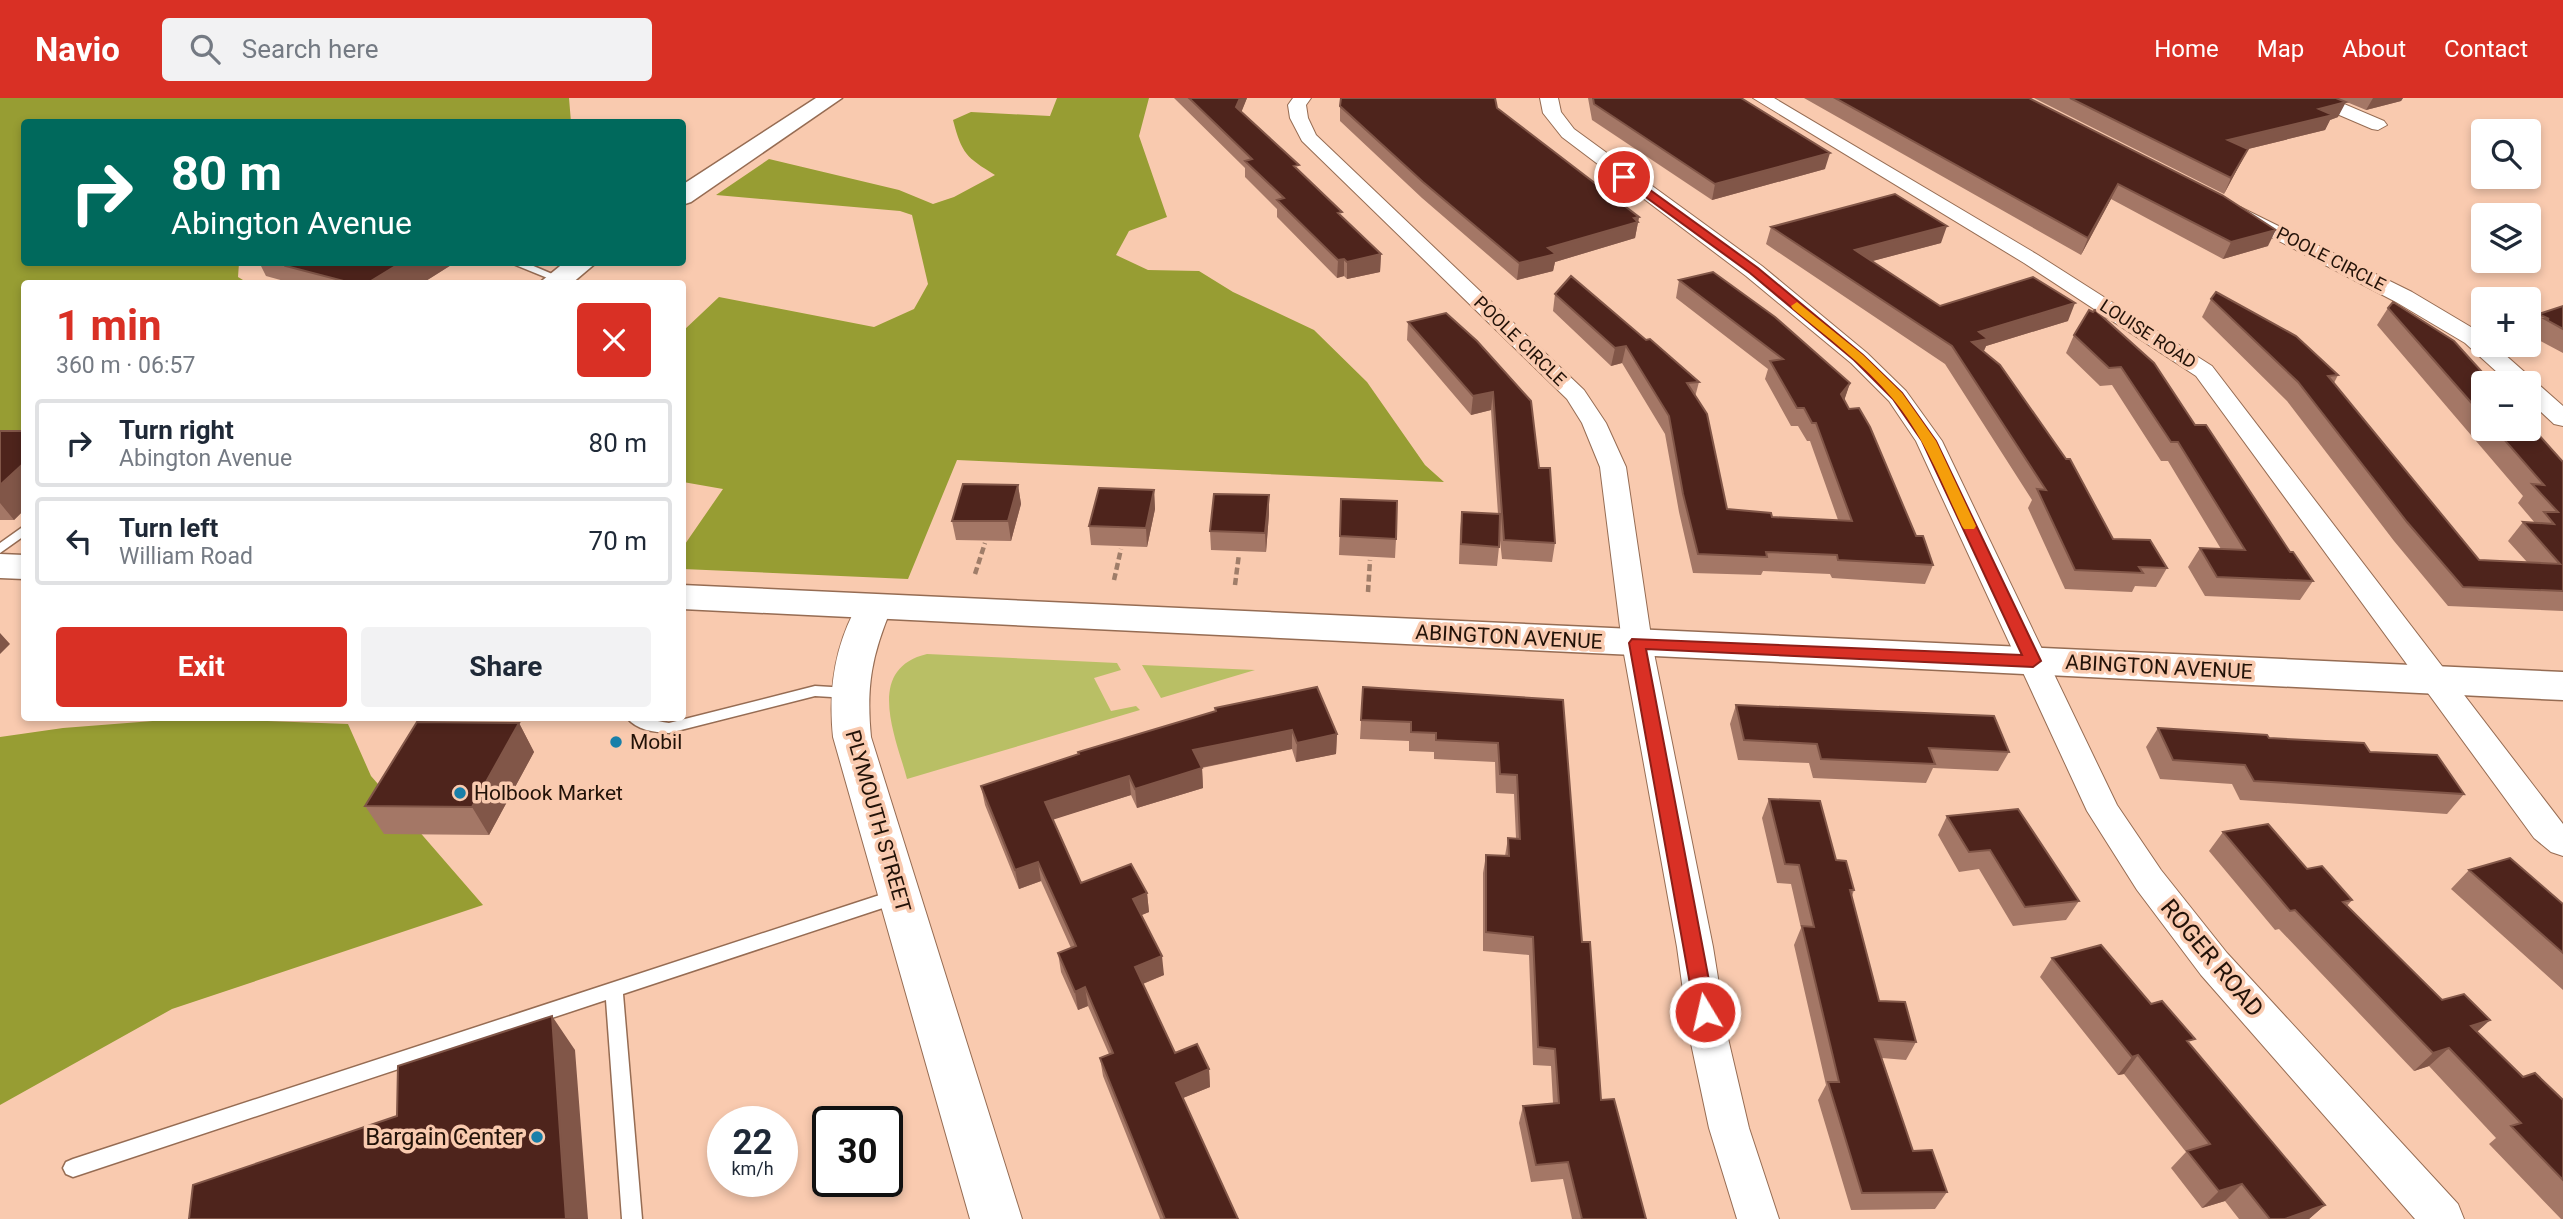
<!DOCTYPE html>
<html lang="en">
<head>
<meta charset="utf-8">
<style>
	body { margin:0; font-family:Roboto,sans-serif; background:#f2f2f3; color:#1f2937; height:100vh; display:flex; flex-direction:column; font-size:26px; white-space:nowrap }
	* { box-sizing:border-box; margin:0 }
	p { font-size:23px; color:#747a83 }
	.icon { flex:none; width:38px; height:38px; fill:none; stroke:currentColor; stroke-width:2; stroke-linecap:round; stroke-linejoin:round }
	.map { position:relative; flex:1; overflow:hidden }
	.side { position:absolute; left:21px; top:182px; width:665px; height:441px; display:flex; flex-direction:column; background:#fff; border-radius:7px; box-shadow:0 4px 10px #0003 }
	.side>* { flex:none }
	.guide { position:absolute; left:21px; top:21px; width:665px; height:147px; border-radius:7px; box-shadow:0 4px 10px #0003; background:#00695c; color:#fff; overflow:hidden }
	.buttons { position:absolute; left:2471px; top:21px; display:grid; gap:14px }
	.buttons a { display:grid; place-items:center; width:70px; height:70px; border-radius:7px; background:#fff; box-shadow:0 4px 10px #0003; font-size:35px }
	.speed { position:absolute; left:707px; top:1008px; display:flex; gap:14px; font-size:35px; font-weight:700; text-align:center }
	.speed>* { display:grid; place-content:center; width:91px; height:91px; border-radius:50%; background:#fff; box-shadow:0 4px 10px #0003; line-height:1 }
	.speed small { font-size:18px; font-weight:400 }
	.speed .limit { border:4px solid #111; border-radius:10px; background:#fff; color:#111 }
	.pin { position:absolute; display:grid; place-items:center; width:60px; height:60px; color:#fff; margin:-30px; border:4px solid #fff; border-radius:50%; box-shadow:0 2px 7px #0007 }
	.me { position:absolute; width:77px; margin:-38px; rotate:351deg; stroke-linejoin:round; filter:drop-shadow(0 0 5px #0008) }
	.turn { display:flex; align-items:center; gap:24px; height:147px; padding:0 35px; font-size:32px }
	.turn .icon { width:91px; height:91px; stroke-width:2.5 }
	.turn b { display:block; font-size:49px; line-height:60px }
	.round { display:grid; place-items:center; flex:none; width:74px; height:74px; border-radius:7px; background:#f2f2f3 }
	.summary { display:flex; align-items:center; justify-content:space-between; height:119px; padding:0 35px }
	h1 { font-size:42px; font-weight:700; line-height:52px; color:#d93025 }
	.button { display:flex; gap:14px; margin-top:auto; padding:14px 35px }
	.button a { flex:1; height:80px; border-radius:7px; background:#d93025; color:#fff; font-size:28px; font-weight:700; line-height:80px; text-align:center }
	.button a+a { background:#f2f2f3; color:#1f2937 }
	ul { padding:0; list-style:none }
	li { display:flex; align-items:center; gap:21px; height:88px; margin:0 14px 10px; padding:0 21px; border:4px solid #e0e1e3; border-radius:7px }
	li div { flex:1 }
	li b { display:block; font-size:26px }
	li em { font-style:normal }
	header { display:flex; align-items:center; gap:42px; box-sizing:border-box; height:98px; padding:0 35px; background:#d93025; color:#fff }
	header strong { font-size:33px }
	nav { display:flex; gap:38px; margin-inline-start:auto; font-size:24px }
	.search { width:490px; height:63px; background:#f2f2f3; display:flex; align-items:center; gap:18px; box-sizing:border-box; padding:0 24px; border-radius:7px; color:#747a83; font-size:26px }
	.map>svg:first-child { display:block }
	.green { fill:#b9bf65 }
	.forest { fill:#979d33 }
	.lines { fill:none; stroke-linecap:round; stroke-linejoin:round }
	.service-casing { stroke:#966c53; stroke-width:3 }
	.minor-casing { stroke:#966c53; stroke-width:2 }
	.tertiary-casing { stroke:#966c53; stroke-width:2 }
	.secondary-casing { stroke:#966c53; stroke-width:3 }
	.path { stroke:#9f7d69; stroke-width:4.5; stroke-dasharray:7 3.5; stroke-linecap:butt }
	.service { fill:#fff; fill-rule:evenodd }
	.minor { fill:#fff; fill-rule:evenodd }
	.tertiary { fill:#fff; fill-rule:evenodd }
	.secondary { fill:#fff; fill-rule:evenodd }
	.wall { fill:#a47766 }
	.shaded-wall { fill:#815648 }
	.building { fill:#4e241c; stroke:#815648; stroke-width:2 }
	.route { fill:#d93025; stroke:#8d1f18; stroke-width:2 }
	.slow { fill:#f59e0b }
	.poi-dot { fill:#187fa9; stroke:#f9caaf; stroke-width:2.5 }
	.labels { text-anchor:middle; stroke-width:7; stroke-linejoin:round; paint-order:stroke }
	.far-street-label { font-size:18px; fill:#221208; stroke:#f9caaf }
	.street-label { font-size:21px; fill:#221208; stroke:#f9caaf }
	.poi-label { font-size:21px; fill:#221208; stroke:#f9caaf; text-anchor:start }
	.near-street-label { font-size:24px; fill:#221208; stroke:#f9caaf }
	.near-poi-label { font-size:24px; fill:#221208; stroke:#f9caaf; text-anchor:end }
</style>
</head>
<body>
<header>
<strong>Navio</strong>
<div class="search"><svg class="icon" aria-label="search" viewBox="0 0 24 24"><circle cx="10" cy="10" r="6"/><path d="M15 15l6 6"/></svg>Search here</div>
<nav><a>Home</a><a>Map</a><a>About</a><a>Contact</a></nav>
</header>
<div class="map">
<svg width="2563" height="1121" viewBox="0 0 2563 1121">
	<rect width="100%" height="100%" fill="#f9caaf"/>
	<path class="green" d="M927,556L1117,565L1121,572L1094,580L1111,613L1136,608L1140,612L907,681C896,639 864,571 927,556Z
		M1142,567L1255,572L1161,600Z"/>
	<path class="forest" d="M0,0H569L571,24H24V164L239,165L238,179L248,185L24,186V344L0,364Z
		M1057,0H1149L1139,38L1167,119L1129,133L1116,157L1148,172L1199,173L1233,194L1314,232L1367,284L1425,367L1444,384L957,362L908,481L683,471V449L723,391L683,384V233L719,199L874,229L914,211L928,186L912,117L900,113L716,97L769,61L899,92L933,106L954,99L995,77C966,59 962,56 953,22L971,14L1050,18Z
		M191,620L348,626L371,678L483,807L172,911L0,1007V639L63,630Z"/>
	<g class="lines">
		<defs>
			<path id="service" d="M508,164H524L564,181L555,183Z
				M24,428V438L0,455V445Z
				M815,588L848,590L855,595L848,600L815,598L669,635C653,634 637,632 627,620C641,619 654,623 669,625Z
				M898,791L904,793L906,798L904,803L623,896L642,1121H622L606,902L73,1079L66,1076L63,1070L66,1064L73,1061Z"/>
			<path id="minor" d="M1293,0H1311L1306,7L1308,20L1316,37L1584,292L1606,325L1626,369L1652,545L1713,849L1727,936L1749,1030L1779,1121H1737L1709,1030L1689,936L1677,849L1622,545L1600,369L1582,325L1567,301L1302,43L1290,20L1288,7Z
				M1540,0H1558L1561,14L1574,31L1762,168L1867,255L1906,293L1942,343L2117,707L2161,772L2227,855L2458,1106L2464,1121H2415L2201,877L2137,792L2087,713L1916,343L1889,303L1851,265L1746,178L1562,39L1543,15Z
				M1753,0H1774L2038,157L2212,268L2563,726V758L2551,754L2534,740L2196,278L2024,165Z
				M2306,0H2330L2384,23L2387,27L2378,32L2372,31L2309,4Z
				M2240,109L2412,194L2481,235L2483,247H2494L2563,308V328L2554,326L2529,303V285H2509L2465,245L2396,204L2233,119L2230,115L2233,111Z"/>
			<path id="tertiary" d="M874,497L887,501L892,509C872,556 866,588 871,639L1022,1121H970L833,639C828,590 835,544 861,501Z"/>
			<path id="secondary" d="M816,0H842L691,104L682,107V87Z
				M565,164H597L571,186H538Z
				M0,456L24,457V481L0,480Z
				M682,487L2563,574V602L682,511Z"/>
		</defs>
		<use href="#service" class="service-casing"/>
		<use href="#minor" class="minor-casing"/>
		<use href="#tertiary" class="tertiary-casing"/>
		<use href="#secondary" class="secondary-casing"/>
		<path class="path" d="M975,476L985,445
			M1114,482L1121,451
			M1235,487L1239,456
			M1368,494L1370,462"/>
		<use href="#service" class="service"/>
		<use href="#minor" class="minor"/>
		<use href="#tertiary" class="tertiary"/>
		<use href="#secondary" class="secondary"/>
	</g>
	<path class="wall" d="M1174,0H1247L1241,14L1342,119L1381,156L1380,174L1347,181L1344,178L1337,180L1277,119V111L1245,79V70Z
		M1588,0H1741L1825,71L1712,102L1592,22Z
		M1804,0H2029L2268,148L2223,161L2111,101L2081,157Z
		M2034,0H2336L2338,19L2330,22L2325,32L2248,51L2224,96Z
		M2337,0H2403L2401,3L2366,12Z
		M1340,8L1497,10L1639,119L1635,140L1555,164L1553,173L1517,182L1422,100L1340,23Z
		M1771,129L1941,145L1872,163L1940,208L2068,223L1986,248L1984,253L2113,441L2167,470L2156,489L2135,488L2132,494L2065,491L2028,410L2032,402L1945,266L1766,146Z
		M259,164H456L421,186H295L266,178Z
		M1679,182L1850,285L1844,302L1916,438L1933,467L1925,486L1832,480L1830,476L1763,473L1761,477L1693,475L1679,414L1665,336L1622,265L1611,268L1553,213L1555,196L1646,242L1699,284L1695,299L1727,411L1772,419L1838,422L1810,343H1807L1798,328H1791L1765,281L1768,271L1676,200Z
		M2211,201L2338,277L2334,285L2479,462L2527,464L2508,443L2523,424L2535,425L2518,405L2523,398L2377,227L2388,210L2483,285V331H2529L2563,364V513L2448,508L2394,443L2287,303L2202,219Z
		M2563,208V255L2533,239L2534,237L2529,234V230L2539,216Z
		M2089,212L2195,327L2290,454L2313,483L2300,502L2205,498L2188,469L2200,450L2221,451L2168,363H2161L2112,287L2100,288L2066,255L2074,237Z
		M1446,215L1539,370L1555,445L1552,464L1502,461L1499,433V449L1497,468L1459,466L1460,433L1462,414L1498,416L1491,312L1471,317L1407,242L1408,224Z
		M0,333H24V412L14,422H0Z
		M1018,387L1021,406L1011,443L956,442L952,423Z
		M1154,392L1155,411L1147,449L1091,447L1089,428Z
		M1269,397V416L1266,454L1211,452L1210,433Z
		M1341,401L1396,441L1395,460L1339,457Z
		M1363,589L1563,602L1582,844L1601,1002L1646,1121H1572L1563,1081L1531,1084L1519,1025L1523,1008L1553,1005L1551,968L1533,967L1529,857L1483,853V775L1486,757L1505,758L1508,740H1516L1514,696L1496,695L1495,664L1434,661V654L1409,653V643L1360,641Z
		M1736,607L2009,654L1998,673L1933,670L1926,685L1813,680L1809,665L1738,662L1730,626Z
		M1215,610L1337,636L1336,656L1296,664L1292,651L1202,670L1203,690L1137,710L1131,697L1053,721L1081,785L1147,795L1149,814L1141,817L1164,877L1143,886L1175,955L1209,971L1210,989L1183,1000L1238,1121H1160L1103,978L1100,960L1109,956L1088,908L1078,912L1061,874L1058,855L1071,850L1041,783L1019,791L985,707L981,688L1079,657L1078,654L1215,614Z
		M519,625L534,654L489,737L384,736L365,708Z
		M2158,630L2269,640L2370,654L2464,696L2447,716L2240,702L2232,686L2160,681L2146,649Z
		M1769,701L1836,762L1854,792L1852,798L1879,903L1916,944L1906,962L1882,960L1913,1053L1947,1094L1935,1111L1851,1112L1818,1002L1826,987L1794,847L1801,830L1791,786L1777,785L1762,720Z
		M1947,718L2079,803L2066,822L2013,828L1979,771L1959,774L1938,737Z
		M2223,734L2307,771L2352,802L2347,808L2442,902L2490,922L2477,934L2523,979L2563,1002V1121H2561L2489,1046L2496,1040L2429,968L2414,973L2279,831L2275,832L2209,753Z
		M2469,772L2563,806V892L2451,791Z
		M2052,860L2190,947L2325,1107L2309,1121H2239L2225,1103L2202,1110L2171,1070L2186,1054L2124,976L2118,977L2040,879Z"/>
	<path class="shaded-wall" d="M1240,0H1247L1237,25L1236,9Z
		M2373,0H2403L2401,3L2366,12Z
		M2346,4L2338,19L2330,22L2325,32L2248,51L2224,96L2231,80L2228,42L2319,11Z
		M1830,55L1825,71L1712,102L1715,86Z
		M2118,86L2111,101L2081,157L2088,140Z
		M1639,119L1635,140L1555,164L1553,173L1517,182L1519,165L1548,150Z
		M1947,128L1941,145L1850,169L1855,152Z
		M2276,132L2268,148L2223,161L2231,144Z
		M1381,156L1380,174L1347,181V164Z
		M1344,161V178L1337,180L1338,162Z
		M402,164H456L421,186H366Z
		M2075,205L2068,223L1986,248L1981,259L1972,244L1979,234Z
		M1626,248L1622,265L1611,268L1615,250Z
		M1850,285L1844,303L1841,296Z
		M1493,294L1491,312L1471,317L1473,298Z
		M24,365V412L14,422L0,405V387Z
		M1018,387L1021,406L1011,443L1008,423Z
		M1154,392L1155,411L1147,449L1146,430Z
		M1269,397V416L1266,454L1265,435Z
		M0,535L10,546L0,556Z
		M519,625L534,654L489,737L472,709Z
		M1292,632V651L1194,671L1193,652Z
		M1337,636L1336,656L1296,664L1297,645Z
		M1202,670L1203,690L1137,710L1135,691Z
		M1129,678L1131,697L1049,723L1045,704Z
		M1038,764L1041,783L1019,791L1015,772Z
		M1147,795L1149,814L1135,820L1133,801Z
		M1162,858L1164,877L1137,888L1135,869Z
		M1085,889L1088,908L1078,912L1075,894Z
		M552,918L575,952L588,1121H566Z
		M2490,922L2470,940L2471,928Z
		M2449,950L2429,968L2414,973L2433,955Z
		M2138,957L2124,976L2118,977L2132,959Z
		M1209,971L1210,989L1178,1002L1176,985Z
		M2242,1086L2225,1103L2202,1110L2219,1093Z
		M2325,1107L2309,1121H2285Z"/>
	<path class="building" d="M1189,0H1240L1236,9L1299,67L1294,68L1342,114L1338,115L1381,156L1347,164L1344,161L1338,162L1277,102L1284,100L1245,63L1252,61Z
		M1341,0H1495L1497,10L1639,119L1634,120L1638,124L1548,150L1556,156L1519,165L1423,84L1340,8Z
		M1593,0H1741L1830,55L1715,86L1594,6Z
		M1835,0H2029L2222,97L2276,132L2231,144L2118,86L2088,140Z
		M2070,0H2336L2346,4L2319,11L2333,17L2228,42L2248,51L2231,80Z
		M1895,96L1947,128L1855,152L1940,208L2033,179L2075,205L1979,234L1988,241L1972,244L2000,267L2066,361H2070L2113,441L2150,442L2167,470L2139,469L2143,475L2075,472L2037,391L2046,392L1952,248L1771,129Z
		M291,164H402L366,186H355L286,168Z
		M1713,174L1775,219L1850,285L1841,296L1849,311L1859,310L1870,329L1916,438H1923L1933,467L1838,462L1837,457L1766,454L1767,459L1698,456L1683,396L1669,318L1626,248L1615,250L1555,196L1571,178L1646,242L1650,241L1699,284L1687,285L1707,316L1727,411L1771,415L1772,419L1852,423L1816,325H1812L1804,310H1797L1770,263L1783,261L1679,182Z
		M2216,194L2296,238L2338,277L2328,278L2479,462L2560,466L2523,424L2554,426L2544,414H2558L2532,386L2544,387L2495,331H2529V326L2563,364V493L2463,489L2407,424L2298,284L2211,201Z
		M2393,204L2454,243L2492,285H2483V318L2388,210Z
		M2563,208V231L2545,221H2549L2539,216Z
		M2089,212L2093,214L2095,212L2154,265L2195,327H2206L2290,454H2293L2313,483L2217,479L2200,450L2245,452L2178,344H2171L2121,269L2109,270L2074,237Z
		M1446,215L1477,243L1531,303L1539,370H1550L1555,445L1504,442L1493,294L1473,298L1408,224Z
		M0,333H24V365L0,387Z
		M963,386L1018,387L1008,423H952Z
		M1099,390L1154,392L1146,430L1089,428Z
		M1214,396L1269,397L1265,435L1210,433Z
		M1341,401L1397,403L1396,441L1340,438Z
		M1462,414L1500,416L1499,449L1461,446Z
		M1317,589L1337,636L1297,645L1292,632L1193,652L1202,670L1135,691L1129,678L1045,704L1081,785L1131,766L1147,795L1133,801L1162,858L1135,869L1175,955L1197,946L1209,971L1176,985L1238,1121H1165L1100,960L1113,955L1085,889L1075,894L1058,855L1076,848L1038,764L1015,772L981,688L1079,656L1078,654L1216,613L1215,610Z
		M1363,589L1563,602L1582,844H1590L1601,1002L1614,1001L1646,1121H1582L1568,1064L1536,1067L1523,1008L1559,1005L1555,951L1538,949L1533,839L1486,834V757L1509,758L1508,740L1520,741L1517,677L1500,676L1498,645L1436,642V635L1411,634V624L1361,622Z
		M1736,607L1994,618L2009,654L1929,650L1935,666L1821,661L1817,646L1744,642Z
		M417,624L519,625L472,709L365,708Z
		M2158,630L2267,637L2269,640L2364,645L2370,654L2437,657L2464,696L2254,683L2245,667L2173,662Z
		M1769,701L1820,703L1836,762L1846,763L1854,792H1850L1879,903L1905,904L1916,944L1875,941L1913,1053L1932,1052L1947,1094L1862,1095L1828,984H1839L1802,828L1814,829L1799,767L1785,766Z
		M2018,711L2079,803L2025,809L1990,752L1969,754L1947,718Z
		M2268,726L2307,771L2322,768L2352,802L2343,804L2442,902L2464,896L2490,922L2471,928L2523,979L2535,975L2563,1002V1082L2511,1028L2521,1025L2449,950L2433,955L2295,812L2290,813L2223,734Z
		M2510,760L2563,806V855L2469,772Z
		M2101,847L2151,906L2162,903L2195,941L2187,943L2325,1107L2285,1121H2270L2242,1086L2219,1093L2187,1053L2210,1046L2138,957L2132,959L2052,860Z
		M552,918L566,1121H189L193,1087L397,1018L398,968Z"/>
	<path class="route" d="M1621,76H1628L1758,170L1863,257L1902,295L1936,343L2041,563L2033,569L1646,551L1715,914L1712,920L1705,923L1698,920L1695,914L1629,545L1632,541L2022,557L1922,343L1893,301L1854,262L1750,175L1621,81Z"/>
	<path class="slow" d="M1797,204L1863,257L1902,295L1936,343L1976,428L1974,431H1964L1962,428C1942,385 1924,338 1893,301C1864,266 1827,239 1793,211L1791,208Z"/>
	<g class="poi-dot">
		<circle cx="616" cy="644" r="7"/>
		<circle cx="460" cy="695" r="7"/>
		<circle cx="537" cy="1039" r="7"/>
	</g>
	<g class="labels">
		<g class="far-street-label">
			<text transform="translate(2331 161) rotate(27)" y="6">POOLE CIRCLE</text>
			<text transform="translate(2148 236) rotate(33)" y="6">LOUISE ROAD</text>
			<text transform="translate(1520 243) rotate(44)" y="6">POOLE CIRCLE</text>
		</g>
		<g class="street-label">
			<text transform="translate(1509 539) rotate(3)" y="7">ABINGTON AVENUE</text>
			<text transform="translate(2159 569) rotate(3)" y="7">ABINGTON AVENUE</text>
			<text transform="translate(878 723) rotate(74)" y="7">PLYMOUTH STREET</text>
		</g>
		<g class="poi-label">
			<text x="630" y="651">Mobil</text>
			<text x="474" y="702">Holbook Market</text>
		</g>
		<g class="near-street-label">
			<text transform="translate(2212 860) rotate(50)" y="8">ROGER ROAD</text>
		</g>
		<g class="near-poi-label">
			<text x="523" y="1047">Bargain Center</text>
		</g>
	</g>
</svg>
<div class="buttons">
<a><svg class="icon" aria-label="search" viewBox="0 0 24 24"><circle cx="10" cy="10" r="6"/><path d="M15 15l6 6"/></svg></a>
<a><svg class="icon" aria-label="layers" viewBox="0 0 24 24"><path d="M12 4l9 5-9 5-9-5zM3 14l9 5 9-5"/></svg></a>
<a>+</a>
<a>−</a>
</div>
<div class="speed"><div>22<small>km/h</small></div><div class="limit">30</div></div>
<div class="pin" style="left:1624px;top:79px;background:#d93025"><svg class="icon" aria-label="arrive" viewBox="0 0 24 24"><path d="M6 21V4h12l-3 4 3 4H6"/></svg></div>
<svg class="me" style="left:1705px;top:914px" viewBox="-20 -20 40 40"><circle r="17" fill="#d93025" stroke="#fff" stroke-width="3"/><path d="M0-11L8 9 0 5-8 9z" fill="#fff"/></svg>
<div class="guide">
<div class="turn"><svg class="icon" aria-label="right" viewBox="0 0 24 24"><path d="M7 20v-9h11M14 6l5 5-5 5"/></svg><div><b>80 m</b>Abington Avenue</div></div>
</div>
<section class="side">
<div class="summary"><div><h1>1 min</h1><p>360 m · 06:57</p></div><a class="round" style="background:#d93025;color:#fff"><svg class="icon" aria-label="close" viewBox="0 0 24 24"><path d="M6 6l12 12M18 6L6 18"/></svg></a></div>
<ul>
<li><svg class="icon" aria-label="right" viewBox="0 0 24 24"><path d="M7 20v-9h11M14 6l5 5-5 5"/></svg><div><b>Turn right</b><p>Abington Avenue</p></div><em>80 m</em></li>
<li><svg class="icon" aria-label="left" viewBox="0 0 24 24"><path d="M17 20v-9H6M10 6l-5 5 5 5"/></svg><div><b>Turn left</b><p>William Road</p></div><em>70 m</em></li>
</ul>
<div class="button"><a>Exit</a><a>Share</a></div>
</section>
</div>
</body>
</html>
